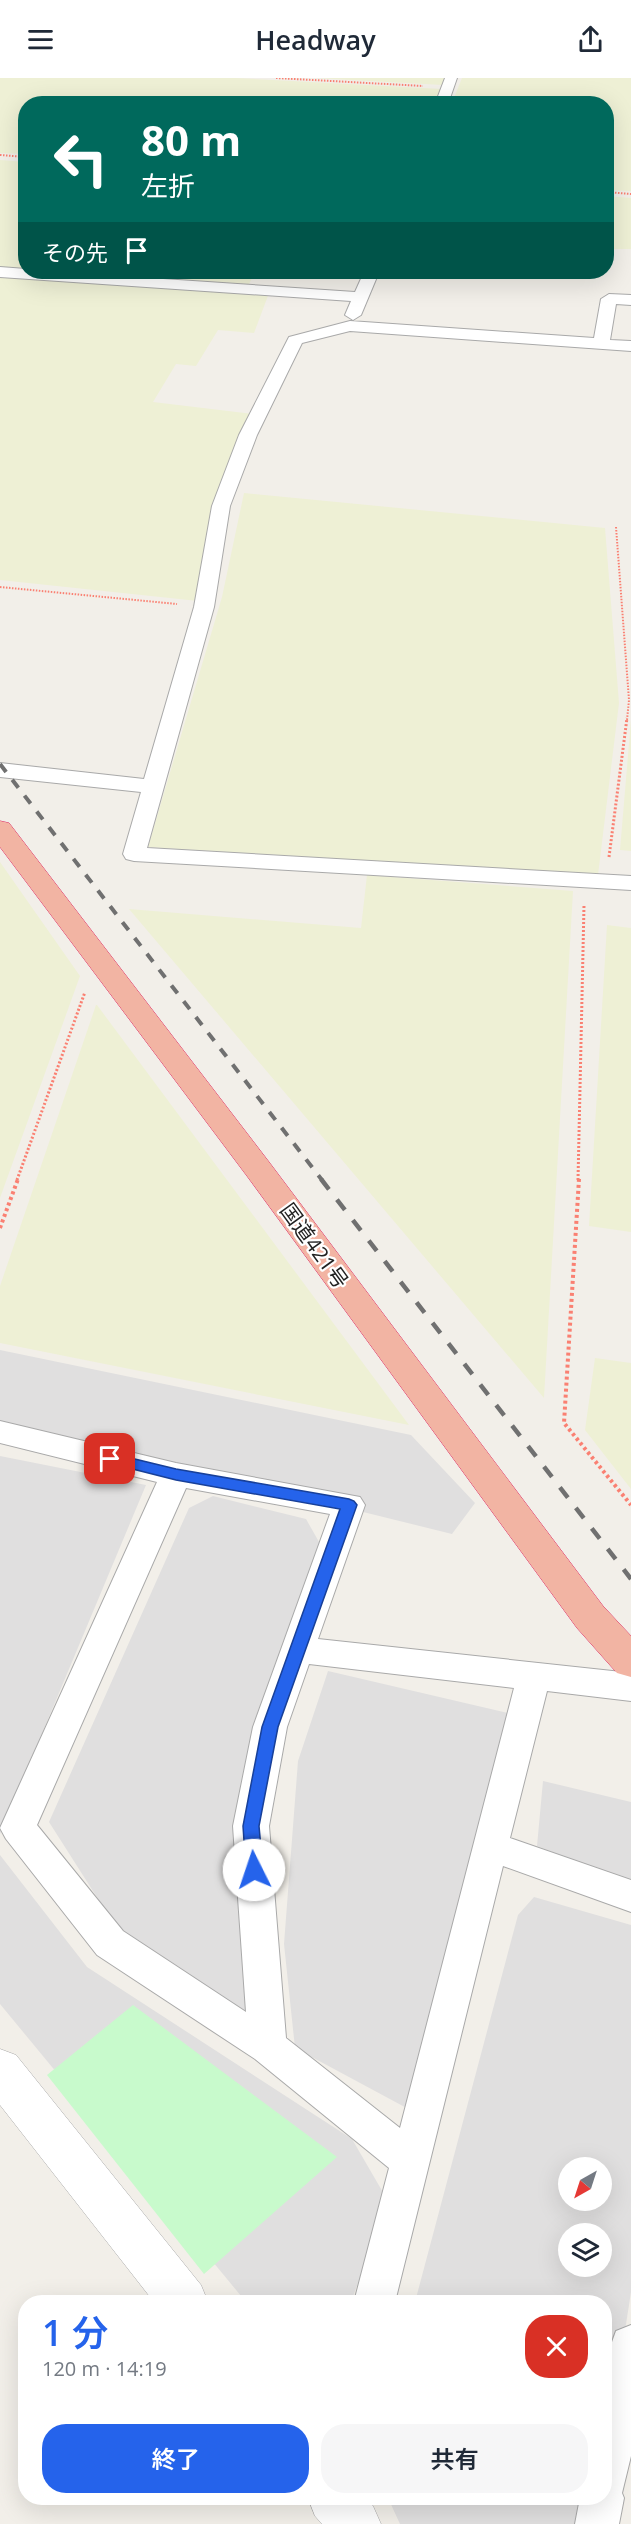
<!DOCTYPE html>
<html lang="ja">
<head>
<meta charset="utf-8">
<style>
	body { margin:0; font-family:"Open Sans","Noto Sans JP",sans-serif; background:#f6f6f7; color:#1f2937; height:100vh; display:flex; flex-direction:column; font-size:22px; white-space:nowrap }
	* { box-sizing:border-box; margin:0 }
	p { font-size:20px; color:#747a83 }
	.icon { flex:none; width:33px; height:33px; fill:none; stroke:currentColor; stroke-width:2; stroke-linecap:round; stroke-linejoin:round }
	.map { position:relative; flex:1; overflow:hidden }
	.panel { position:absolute; left:18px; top:2217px; width:594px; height:210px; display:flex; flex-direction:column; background:#fff; border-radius:24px; box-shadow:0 6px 24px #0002 }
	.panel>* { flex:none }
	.banner { position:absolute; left:18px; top:18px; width:596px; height:183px; border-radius:24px; box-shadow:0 6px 24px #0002; background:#00695c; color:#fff; overflow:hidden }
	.needle { width:39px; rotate:219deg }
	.tools { position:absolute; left:558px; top:2079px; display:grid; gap:12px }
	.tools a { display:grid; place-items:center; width:54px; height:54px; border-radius:50%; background:#fff; box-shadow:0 6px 24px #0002; font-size:30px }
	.pin { position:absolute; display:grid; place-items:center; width:51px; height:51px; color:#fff; margin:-26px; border-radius:12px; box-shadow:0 3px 9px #0006 }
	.me { position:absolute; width:66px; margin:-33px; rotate:356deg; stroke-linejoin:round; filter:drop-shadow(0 0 4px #0008) }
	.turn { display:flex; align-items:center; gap:21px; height:126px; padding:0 24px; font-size:27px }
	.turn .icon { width:78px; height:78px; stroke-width:2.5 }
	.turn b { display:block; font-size:42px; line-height:51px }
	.then { display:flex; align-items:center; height:57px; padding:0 24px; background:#0003; gap:12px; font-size:22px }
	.round { display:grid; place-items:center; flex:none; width:63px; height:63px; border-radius:24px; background:#f6f6f7 }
	.overview { display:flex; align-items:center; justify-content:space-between; height:102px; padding:0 24px }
	h1 { font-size:36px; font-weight:600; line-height:45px; color:#2563eb }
	.cta { display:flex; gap:12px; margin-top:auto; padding:12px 24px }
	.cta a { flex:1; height:69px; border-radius:24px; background:#2563eb; color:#fff; font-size:24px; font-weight:600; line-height:69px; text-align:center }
	.cta a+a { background:#f6f6f7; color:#1f2937 }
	header { display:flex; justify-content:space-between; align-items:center; height:78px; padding:0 24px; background:#fff; font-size:27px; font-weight:600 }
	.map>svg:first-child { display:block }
	.residential { fill:#e0dfdf; fill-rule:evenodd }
	.farmland { fill:#eef0d5 }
	.park { fill:#c8facc }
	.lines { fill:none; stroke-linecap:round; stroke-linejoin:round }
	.minor-casing { stroke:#a9a9a9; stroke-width:2 }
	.tertiary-casing { stroke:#a9a9a9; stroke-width:1 }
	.trunk-casing { stroke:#dc2a67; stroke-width:1 }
	.path-far2 { stroke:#fa8072; stroke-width:2; stroke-dasharray:1.5 1.5; stroke-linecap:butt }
	.path-far1 { stroke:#fa8072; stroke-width:3; stroke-dasharray:2 2; stroke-linecap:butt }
	.path { stroke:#fa8072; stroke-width:4; stroke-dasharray:3 3; stroke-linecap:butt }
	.minor { fill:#fff; fill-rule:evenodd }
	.tertiary { fill:#fff; fill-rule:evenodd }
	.trunk { fill:#f2b4a3; fill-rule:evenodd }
	.rail-far1 { stroke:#707070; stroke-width:4; stroke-dasharray:10 10; stroke-linecap:butt }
	.rail { stroke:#707070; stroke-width:4.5; stroke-dasharray:13 13; stroke-linecap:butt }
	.route { fill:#2563eb; stroke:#184099; stroke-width:1.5 }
	.labels { text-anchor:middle; stroke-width:4.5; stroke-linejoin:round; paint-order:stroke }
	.street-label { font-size:21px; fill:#222; stroke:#fff }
</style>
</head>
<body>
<header><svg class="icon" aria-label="menu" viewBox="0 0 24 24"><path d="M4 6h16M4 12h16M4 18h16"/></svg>Headway<svg class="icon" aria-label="share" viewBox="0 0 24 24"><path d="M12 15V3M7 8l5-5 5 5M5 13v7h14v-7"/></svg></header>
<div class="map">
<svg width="631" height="2446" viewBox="0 0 631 2446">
	<rect width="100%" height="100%" fill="#f2efe9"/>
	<path class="residential" d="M0,1272L411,1357L475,1425L452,1456L0,1344Z
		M0,1378L146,1407L0,1756Z
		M213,1418L306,1441L323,1471L283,1564L234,1754L254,1942L121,1857L49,1744L189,1430Z
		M328,1593L512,1636L414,2034L295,1970L284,1866L298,1683Z
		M543,1703L631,1724V1805L537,1768Z
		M0,1777L87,1889L352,2061L388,2123L351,2224H246L0,1926Z
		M534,1819L631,1847V2214L605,2382L604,2224H415L518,1837ZM568,2090H602V2122H568ZM568,2156H602V2188H568Z
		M388,2420H599L594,2446H400Z"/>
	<path class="farmland" d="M0,0H236L442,11L436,26H26L25,76L0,75Z
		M314,0H446L443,7Z
		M462,0H631V113L606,112V26L452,25Z
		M0,82L25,84V191L0,190Z
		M606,118L631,120V171H606Z
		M59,194H255L249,206Z
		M0,196L269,215L254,255L218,252L196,288L176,286L153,324L253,336L198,523L0,502Z
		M244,415L605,450L619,625L598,797L148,769L222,519Z
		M631,642V773L620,772Z
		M0,784L80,898L0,1120Z
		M367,797L573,813L544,1320L129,831L361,850Z
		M607,847L631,850V1154L589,1148Z
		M96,927H97L409,1347L0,1265V1208Z
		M595,1280L631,1285V1411L585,1352Z"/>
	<path class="park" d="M133,1927L337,2079L204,2196L47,1997Z"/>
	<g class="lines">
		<defs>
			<path id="minor" d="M445,0H457L448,26H435Z
				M0,189L26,191V194H59L355,214L364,194H379L361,237L353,242L345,237L351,223L0,199Z
				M609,216L631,217V227L616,226L610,262L631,263V273L350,253L302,265L257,357L230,428L214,529L147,770L631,798V812L134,783L126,781L123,776L141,714L0,699V685L144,701L194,529L212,428L239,357L289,259L350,243L594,260L601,221Z
				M0,1343L176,1385L360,1419L365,1427L318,1561L631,1595V1623L547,1613L510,1760L631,1802V1834L503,1788L395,2224H354L389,2090L255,1981L97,1877L6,1761L0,1750L157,1404L0,1365ZM186,1410L330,1436L253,1649L233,1748L246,1934L123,1853L37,1747ZM309,1586L514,1610L400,2050L286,1960L269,1748L287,1649Z
				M631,2247V2378L622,2415L624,2420L619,2446H575L580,2420H604C604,2367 596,2302 616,2253Z"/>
			<path id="tertiary" d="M0,1971L16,1977L201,2207L208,2224H154L0,2027Z
				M308,2420H366L373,2428L381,2446H322L315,2438Z"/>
			<path id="trunk" d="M0,743L9,745L269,1084L603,1528L631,1558V1599L617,1595L577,1550L247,1098L0,769Z"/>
		</defs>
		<use href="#minor" class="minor-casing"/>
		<use href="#tertiary" class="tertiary-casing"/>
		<use href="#trunk" class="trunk-casing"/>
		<path class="path-far2" d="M276,0L423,8
			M0,77L26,79
			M606,114L631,116
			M616,449L629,622L627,642
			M0,509L177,526"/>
		<path class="path-far1" d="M609,779L627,640
			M17,1102L85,914
			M578,1102L584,827"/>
		<path class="path" d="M579,1101L564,1345L631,1427
			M0,1150L18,1101"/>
		<use href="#minor" class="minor"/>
		<use href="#tertiary" class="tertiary"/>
		<use href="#trunk" class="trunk"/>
		<path class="rail-far1" d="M0,686L322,1102"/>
		<path class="rail" d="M321,1101L631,1501"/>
	</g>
	<path class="route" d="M110,1375L176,1391L349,1421L354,1423L357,1427L278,1649L259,1748L263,1792L260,1798L254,1800L248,1798L246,1792L243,1748L262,1649L340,1431L176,1402L105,1384L102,1381L105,1377Z"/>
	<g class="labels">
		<g class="street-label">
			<text transform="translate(314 1168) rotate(54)" y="7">国道421号</text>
		</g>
	</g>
</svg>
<div class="tools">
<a><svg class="needle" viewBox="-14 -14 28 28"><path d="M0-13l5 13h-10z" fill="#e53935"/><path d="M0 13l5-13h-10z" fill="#747a83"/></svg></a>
<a><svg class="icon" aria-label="layers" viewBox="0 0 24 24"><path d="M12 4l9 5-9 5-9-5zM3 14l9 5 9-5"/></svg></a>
</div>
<div class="pin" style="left:110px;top:1381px;background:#d93025"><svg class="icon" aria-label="arrive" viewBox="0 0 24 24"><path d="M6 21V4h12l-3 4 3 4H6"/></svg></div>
<svg class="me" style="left:254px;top:1792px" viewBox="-20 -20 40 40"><circle r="19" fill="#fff"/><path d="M0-13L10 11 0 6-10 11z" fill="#2563eb"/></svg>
<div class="banner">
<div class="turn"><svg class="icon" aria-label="left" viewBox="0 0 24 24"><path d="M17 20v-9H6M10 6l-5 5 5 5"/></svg><div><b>80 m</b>左折</div></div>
<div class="then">その先<svg class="icon" aria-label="arrive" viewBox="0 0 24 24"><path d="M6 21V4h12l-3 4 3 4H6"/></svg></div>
</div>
<section class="panel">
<div class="overview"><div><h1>1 分</h1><p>120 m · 14:19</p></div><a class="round" style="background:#d93025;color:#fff"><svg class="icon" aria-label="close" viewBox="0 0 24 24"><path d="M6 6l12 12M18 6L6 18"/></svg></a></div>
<div class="cta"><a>終了</a><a>共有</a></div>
</section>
</div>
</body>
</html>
